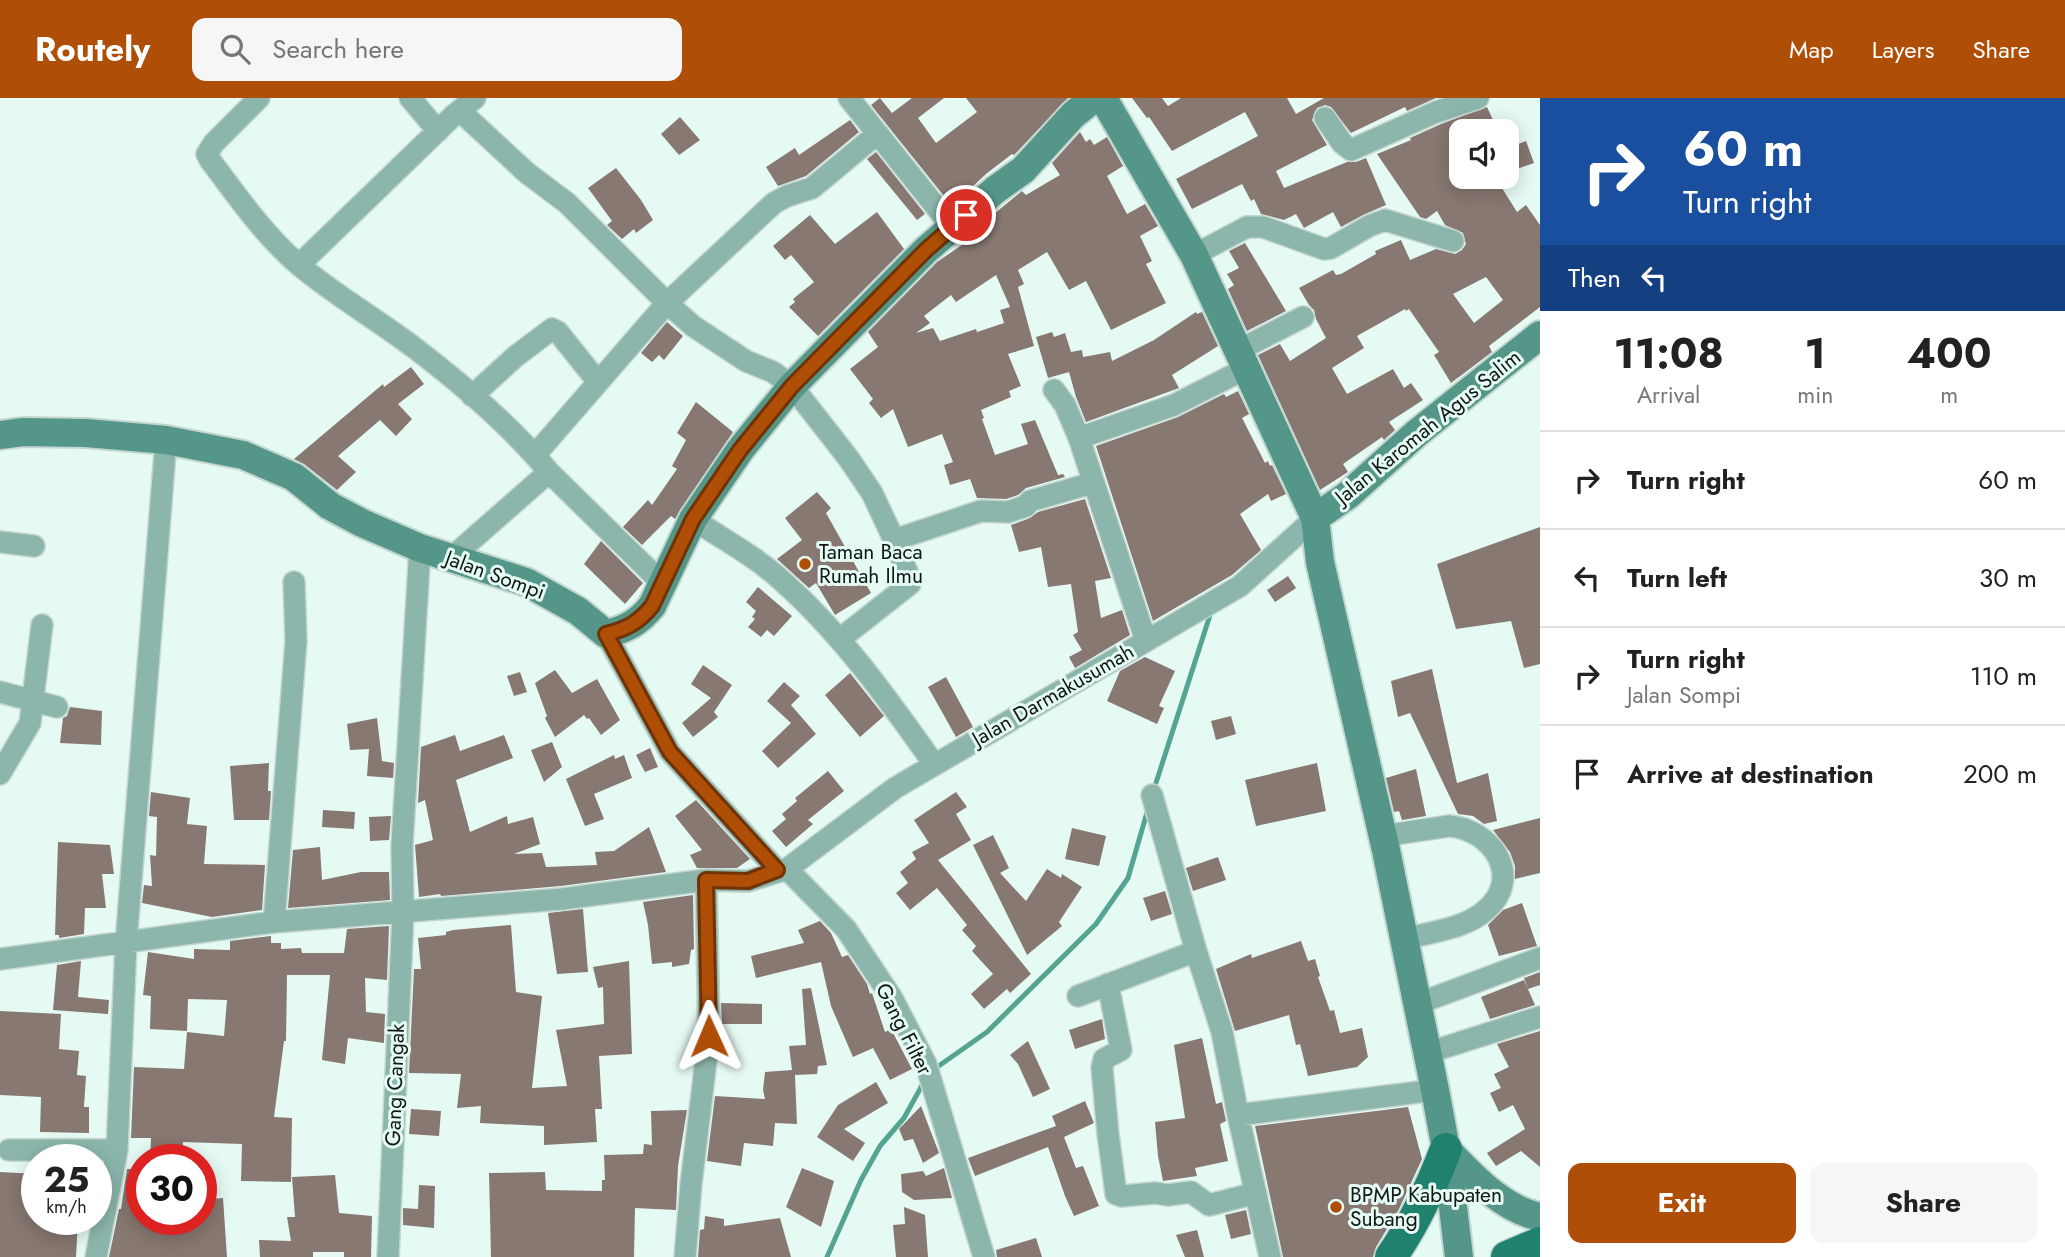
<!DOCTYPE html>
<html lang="en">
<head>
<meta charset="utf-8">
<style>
	body { margin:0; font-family:Jost,sans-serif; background:#f6f6f6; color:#222; height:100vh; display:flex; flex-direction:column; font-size:26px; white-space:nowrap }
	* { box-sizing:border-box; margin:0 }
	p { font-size:23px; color:#767676 }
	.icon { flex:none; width:38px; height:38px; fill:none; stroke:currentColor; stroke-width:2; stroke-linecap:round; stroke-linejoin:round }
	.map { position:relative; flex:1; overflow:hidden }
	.sheet { display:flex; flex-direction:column; background:#fff; width:525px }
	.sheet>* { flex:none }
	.top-card { background:#1a4fa0; color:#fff; overflow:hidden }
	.fabs { position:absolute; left:1449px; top:21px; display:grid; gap:14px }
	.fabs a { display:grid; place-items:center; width:70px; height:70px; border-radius:14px; background:#fff; box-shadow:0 4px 18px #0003; font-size:35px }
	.speed { position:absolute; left:21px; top:1046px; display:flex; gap:14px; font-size:35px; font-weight:700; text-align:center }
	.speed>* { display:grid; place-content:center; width:91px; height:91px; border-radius:50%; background:#fff; box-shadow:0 4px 18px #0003; line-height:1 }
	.speed small { font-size:18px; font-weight:400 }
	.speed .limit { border:10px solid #d22; background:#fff; color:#111 }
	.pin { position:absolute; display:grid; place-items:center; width:60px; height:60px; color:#fff; margin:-30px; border:4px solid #fff; border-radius:50%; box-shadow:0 2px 7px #0007 }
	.me { position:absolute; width:77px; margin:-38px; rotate:359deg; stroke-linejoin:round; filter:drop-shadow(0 0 5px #0008) }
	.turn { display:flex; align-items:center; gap:24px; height:147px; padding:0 28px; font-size:32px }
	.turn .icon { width:91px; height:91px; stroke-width:2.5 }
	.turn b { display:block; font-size:49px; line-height:60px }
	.then { display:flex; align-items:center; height:66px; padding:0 28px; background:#0003; gap:14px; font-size:26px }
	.eta { display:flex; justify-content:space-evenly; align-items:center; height:119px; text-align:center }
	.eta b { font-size:42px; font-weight:700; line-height:49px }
	.primary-button { display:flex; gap:14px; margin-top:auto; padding:14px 28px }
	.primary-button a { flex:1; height:80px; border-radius:14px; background:#ae4e07; color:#fff; font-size:28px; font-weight:700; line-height:80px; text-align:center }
	.primary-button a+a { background:#f6f6f6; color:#222 }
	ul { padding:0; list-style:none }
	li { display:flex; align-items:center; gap:21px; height:98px; padding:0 28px; border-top:2px solid #e0e0e0 }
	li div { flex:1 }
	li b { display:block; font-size:26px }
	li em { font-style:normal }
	header { display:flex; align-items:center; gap:42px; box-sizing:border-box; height:98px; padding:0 35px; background:#ae4e07; color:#fff }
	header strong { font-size:33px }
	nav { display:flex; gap:38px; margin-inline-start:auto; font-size:24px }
	.search { width:490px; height:63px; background:#f6f6f6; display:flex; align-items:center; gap:18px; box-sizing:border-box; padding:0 24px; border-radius:14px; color:#767676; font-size:26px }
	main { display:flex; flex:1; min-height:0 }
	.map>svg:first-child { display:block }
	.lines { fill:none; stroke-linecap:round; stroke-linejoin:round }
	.stream { stroke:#55a492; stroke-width:5 }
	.building { fill:#877871; fill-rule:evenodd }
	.street-casing { stroke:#c4d6d0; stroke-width:24 }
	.secondary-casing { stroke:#c4d6d0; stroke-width:32 }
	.primary-casing { stroke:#c4d6d0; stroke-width:35 }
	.street { stroke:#8cb6ac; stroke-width:21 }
	.secondary { stroke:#549788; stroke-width:28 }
	.primary { stroke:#20816f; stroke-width:32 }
	.route-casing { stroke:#713305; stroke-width:18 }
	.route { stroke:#ae4e07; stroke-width:12 }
	.poi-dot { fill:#ae4e07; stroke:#e6faf4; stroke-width:2.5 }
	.labels { text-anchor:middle; stroke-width:6; stroke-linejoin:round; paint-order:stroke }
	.street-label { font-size:21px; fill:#101715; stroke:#e6faf4 }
	.poi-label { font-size:21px; fill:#101715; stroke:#e6faf4; text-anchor:start }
</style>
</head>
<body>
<header>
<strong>Routely</strong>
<div class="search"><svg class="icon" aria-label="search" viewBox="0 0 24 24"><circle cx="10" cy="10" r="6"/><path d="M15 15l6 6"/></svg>Search here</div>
<nav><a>Map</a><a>Layers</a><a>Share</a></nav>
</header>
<main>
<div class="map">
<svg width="1540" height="1159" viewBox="0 0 1540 1159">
	<rect width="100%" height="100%" fill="#e6faf4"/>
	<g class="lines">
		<path class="stream" d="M1154,691L1212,511
			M933,972L987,934L1096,826L1128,780L1148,711
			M827,1159L861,1082L880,1048L904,1020L925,982"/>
	</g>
	<path class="building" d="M880,0L892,15L912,0H944L918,20L936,45L977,14L966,0H1068L1014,57L1012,56L986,76L952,108L871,7Z
		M1132,0H1162L1168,8L1181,0H1287L1296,16L1324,0H1436L1407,13L1405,9L1351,35L1331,9L1325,7L1317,10L1312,22L1327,47L1276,73L1284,90L1347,64H1356L1366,60L1386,107L1363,117L1341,129L1333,114L1304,130L1296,116L1284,122L1261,116L1254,101L1251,103L1242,86L1192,111L1176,81L1258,38L1245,14L1172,53L1149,19L1147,20Z
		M1487,9L1494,24L1474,33H1461V79H1495L1517,114L1526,107L1540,127V209L1489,248L1492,254L1451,285L1434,257L1439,254L1409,211L1406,213L1405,211L1357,238L1364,250L1332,270L1347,296L1393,271L1404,290L1411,285L1423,302L1389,324L1395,332L1384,342L1382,339L1343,366L1348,374L1320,392L1258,257L1280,246L1290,263L1326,240L1316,221L1314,212L1309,207L1299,190L1333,172L1336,177L1341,176L1376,156L1375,153L1401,142L1410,162L1436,151L1455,156L1462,152L1466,146L1463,135L1445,127L1437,113L1426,121L1420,119L1377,56L1411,42L1410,40L1441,26ZM1486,179L1503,202L1474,225L1453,196Z
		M680,19L700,42L679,57L661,36Z
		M850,22L859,34L806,78L778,88L766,69L795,50L799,57Z
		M1080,34L1086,44L1090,41L1094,47L1107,39L1123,68L1107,78L1127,116L1145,106L1158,128L1140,138L1152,163L1146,166L1166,205L1111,232L1086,183L1069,192L1047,154L1018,172L1024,186L1018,189L1034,248L1008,256L1021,288L1009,293L1011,299L981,312L984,320L982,321L995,357L1028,346L1021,326L1035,322L1058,377L1063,376L1065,379L1026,390L1018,397L1006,401L977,400L970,381L950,387L944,367L953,364L942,336L908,349L893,311L881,320L869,305L873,301L850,271L878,249L868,234L937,164L975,138L972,134L1022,93L1026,97L1060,77L1052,65ZM996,177L1010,209L1000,212L1004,225L977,234L976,231L940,243L933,230L916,235L930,225L924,218L951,197L956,204Z
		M1526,43L1534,65L1517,71L1508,50Z
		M876,54L925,116L917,122L867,61Z
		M616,70L641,102L653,122L636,135L634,131L622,141L607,127L612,123L588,90Z
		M877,114L904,151L818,238L789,209L795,204L793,201L814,184L791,157L785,162L773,148L810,117L835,146Z
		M1245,145L1286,213L1247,233L1228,191L1234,187L1227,176L1239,170L1229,153Z
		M1196,214L1197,216L1202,214L1218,248L1172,277L1179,290L1086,324L1076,299L1069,274L1048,280L1036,239L1052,234L1054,239L1065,235L1071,254L1082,252L1083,259L1110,254L1112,263L1154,242Z
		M667,224L683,238L664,262L659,257L652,264L641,255Z
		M411,269L424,286L398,306L412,321L396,338L380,322L338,358L356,374L337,392L304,366L294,361L383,286L384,289Z
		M1238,293L1249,316L1242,320L1265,365L1268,363L1270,368L1272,367L1286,396L1271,403L1268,396L1240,416L1261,452L1232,477L1153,523L1096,348L1178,319L1224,296L1226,299Z
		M696,304L733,334L675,421L671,418L642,447L623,429L648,402L652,407L677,371L672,368L686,342L677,335Z
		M817,394L831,410L826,415L871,495L835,517L816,485L809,490L777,461L802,442L785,420Z
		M1085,401L1111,480L1095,483L1101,520L1122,512L1130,537L1075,570L1069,559L1082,552L1073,537L1078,534L1071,486L1048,489L1041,449L1019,454L1011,427L1030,420L1038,414Z
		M1540,429V566L1524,570L1511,523L1456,531L1437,466Z
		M601,443L643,485L625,506L584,466Z
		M1288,478L1296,490L1275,504L1267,492Z
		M758,489L792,518L774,538L767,532L761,539L748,529L755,521L752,519L756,513L746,504Z
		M1145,559L1175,573L1159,608L1164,610L1157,626L1107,603L1120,573Z
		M703,567L732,587L714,614L718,619L693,639L682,625L711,600L691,586Z
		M1432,571L1457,685L1488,675L1497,723L1484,726L1473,718L1458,716L1410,615L1398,619L1391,583Z
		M555,572L572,595L597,581L620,622L601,637L589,620L587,621L584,617L555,639L545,620L547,618L535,585Z
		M520,574L527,594L514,598L507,578Z
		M850,575L884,618L860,639L825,597Z
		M946,579L973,629L956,639L928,589Z
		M784,584L800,598L791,607L816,636L778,670L762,653L791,625L767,603Z
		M70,609L102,613L101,647L60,645L63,620L67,618Z
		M1231,618L1236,636L1216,642L1211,623Z
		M377,620L382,663L394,665L393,680L367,678L369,651L350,652L347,626Z
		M455,637L460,653L504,637L513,660L456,682L470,734L507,718L508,726L533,719L540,746L514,756L542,755L546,769L597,767L595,754L614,753L649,729L666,774L561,788L441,798L440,796L419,799L415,747L433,742L425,702L418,705L421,649Z
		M552,644L562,669L544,684L531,652Z
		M650,650L658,669L645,674L636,657Z
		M614,657L615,661L624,657L632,680L594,696L604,721L585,728L566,681Z
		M269,665L268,693H271L269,722H234L230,668Z
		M1317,665L1326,713L1256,728L1245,682Z
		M1416,671L1426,718L1402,722L1399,713L1394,714L1386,680Z
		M828,673L844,693L808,722L813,726L786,749L772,733L786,721L782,716L797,703L795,700Z
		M151,694L190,700L187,726L207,728L204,766L265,767L262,812L212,819L142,805L144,787L152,788L150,757L156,758L157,719L149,718Z
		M956,694L967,709L956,716L971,742L938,762L1031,876L1010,895L1007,891L984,911L971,896L993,876L972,853L976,848L962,832L967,827L937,790L910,812L896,795L908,785L900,774L916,761L912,754L929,745L914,722Z
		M696,702L750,761L737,770H697L690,757L702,752L675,718Z
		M323,712L355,714L354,731L322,729Z
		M391,718L389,742L370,743L369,719Z
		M1540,720V775L1515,781V768L1510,754L1493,732Z
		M1072,730L1106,738L1099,768L1065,761Z
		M993,737L1009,770L1000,775L1026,803L1047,771L1061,780L1062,776L1082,789L1059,824L1062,828L1027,857L973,747Z
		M58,744L110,747L114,776H102L106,810H85L84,836L59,840V837H55Z
		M320,749L322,782L361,774H389L390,802L288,810L293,752Z
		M1218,759L1226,782L1193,793L1186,770Z
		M1165,793L1172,816L1151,823L1143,800Z
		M693,797L694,851L691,852L689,866L672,869V864L652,866L648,827L643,804Z
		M1522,805L1537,848L1499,858L1488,827L1503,812Z
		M583,811L588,874L557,876L548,815Z
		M820,823L831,835L842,859L848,857L867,886L870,896L872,895L885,934L891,931L912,971L890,982L873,950L853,959L831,908L821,864L756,880L751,858L804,845L798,832Z
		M511,827L516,894L542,898L532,990L567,988L556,932L604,926L603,889L598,890L593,869L629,863L632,956L599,958L602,1011H595L597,1044L544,1047V1028L480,1025L481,1008L457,1010L461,976L409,975L414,871H421L418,840L446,837V834L453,832Z
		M389,828L387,882L365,880L366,914L385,916L384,945L348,940L345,966L322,962L330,877H287L286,943H284L274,1019L292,1020L291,1084L241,1083L242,1046L183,1044V1062H150L151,1040H131L134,969L184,971L187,934L224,938L227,902L188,901L187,933L150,931L151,898L143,897L148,854L194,861V851L230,852V843L271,838V845H281V851L301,850L302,855H344L347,831Z
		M1301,843L1308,863L1315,861L1320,878L1318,879L1330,913L1334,912L1340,935L1362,930L1368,959L1357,969L1308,978L1300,946L1296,947L1289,917L1235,933L1216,871L1251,856L1252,860Z
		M81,863L78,899L109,902L108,916L53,912L57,867Z
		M1540,874V887L1528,891L1524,880Z
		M1524,882L1535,907L1490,921L1481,899Z
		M811,890L827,967L818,968L817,976L795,977L797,1026L775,1025L773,1048L744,1045L741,1068L707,1063L715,998L765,1001L763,992L765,974L792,972L789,948L806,947L802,891Z
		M721,905L762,906V926H722Z
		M0,913L61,916L59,951L79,953L77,977L86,978L84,1009H89V1035L40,1034L41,999L0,997Z
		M1102,921L1105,941L1075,951L1069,932Z
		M1540,933V1069L1521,1053L1496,1068L1487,1055L1525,1031L1513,1007L1499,1014L1490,995L1501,990L1494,976L1509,969L1497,946Z
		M1202,940L1216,1006L1222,1004L1226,1023L1220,1026L1228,1063L1195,1070L1197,1078L1163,1083L1158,1058L1155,1024L1185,1020L1174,947Z
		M1028,943L1050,991L1033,999L1018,966L1010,957Z
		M876,984L888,1005L844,1031L865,1045L853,1063L817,1039L838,1007Z
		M1085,1003L1094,1025L1064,1039L1076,1070L1083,1068L1099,1108L1074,1118L1065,1098L1048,1049L975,1078L968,1060L1056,1028L1052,1018Z
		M921,1008L939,1055L923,1065L913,1041L904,1043L899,1031Z
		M1408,1009L1422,1061L1399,1111L1376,1149L1373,1159H1283L1255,1028Z
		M411,1011L441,1013L439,1038L409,1036Z
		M687,1012L678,1068L676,1112L635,1110L634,1159H491L489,1075L545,1074L546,1092L602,1093V1082H605L604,1057L643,1056L644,1046L652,1047L651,1013Z
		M802,1070L834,1083L821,1129L786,1109Z
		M944,1070L952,1100L914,1102L902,1094L901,1076L923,1073L926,1078Z
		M127,1071H142V1122H201V1102L223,1100L227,1159H109L119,1111H121Z
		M0,1074L37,1076V1122H78L76,1159H0Z
		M335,1077L339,1115L372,1118L371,1159H344V1154H313V1159H260L259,1142L291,1143L287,1119H295L292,1079Z
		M419,1087L435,1088L434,1130L403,1127V1110L418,1111Z
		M904,1109L925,1117L928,1159H896L893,1127L905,1126Z
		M1246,1112L1251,1136L1231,1141L1225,1117Z
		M705,1118L724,1121V1128L780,1120L791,1159H698L700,1132L704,1131Z
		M1197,1132L1204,1159H1185L1176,1137Z
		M1036,1140L1042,1159H997L996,1152Z"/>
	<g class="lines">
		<defs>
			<path id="street" d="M259,0L214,45L207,56L210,62C237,98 264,137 299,167C336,198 378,222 416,251C463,287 511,328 549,374L663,486
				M410,0L438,33
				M849,0L952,129
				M460,13L527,75L567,105L667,205L774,105L787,98L812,90L877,36
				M1325,20L1342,45L1351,52L1436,14L1478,0
				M1194,157L1247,129H1263L1324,151L1331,150L1369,128L1385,122L1453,143
				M299,167L453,18L475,0
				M1239,252L1303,219
				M1054,292L1065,307L1079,340L1146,543
				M472,298L516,258L552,231L558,234L598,284
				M1079,340L1174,307L1247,270
				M535,357L667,205L693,228L746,263L773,274L792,288L849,361L872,395L894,442
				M693,421C722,441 755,458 781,482C841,535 888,601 934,666
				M0,444L34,448
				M451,460L549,374
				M606,536L670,654L777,772
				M840,541L910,486V481L894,442L981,413L1008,414L1026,408L1030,403L1092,385
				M0,594L57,609
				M0,676L30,625L42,527
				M1152,697L1196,853L1222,934L1238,1017L1270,1159
				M1383,738L1449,728C1492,731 1524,779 1486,812C1465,831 1430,834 1404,841
				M787,771L846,831L892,900L926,966L984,1159
				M274,824L296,543L294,484
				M0,861L274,824L562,801L706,782L748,783L787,771L895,690L1240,488L1315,420
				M1108,886L1121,952L1104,961L1102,970L1108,1036L1116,1096L1122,1098L1155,1095L1168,1097L1191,1094L1209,1107L1256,1095
				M1078,898L1196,853
				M1417,906L1540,860
				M1427,955L1540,919
				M1238,1017L1435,992
				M9,1052H117
				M96,1159L117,1052L126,845L166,342
				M388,1159L403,815L402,747L420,450
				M685,1159L691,1086L709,938L706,782"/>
			<path id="secondary" d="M1103,0L1194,157L1315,420L1320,464L1386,752L1435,992L1446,1051L1459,1159
				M0,337L23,334L86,335L166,342L243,357L294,379L330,408L362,425L420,450L526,484L578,513L606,536C627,531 639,524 652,508L693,421L740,352L792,288L926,152L995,92L1023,72L1073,17L1094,0
				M1315,420L1348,397L1417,335L1540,237
				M1446,1051C1472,1078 1502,1111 1540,1119"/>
			<path id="primary" d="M1391,1159C1415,1125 1431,1090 1446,1051
				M1507,1159L1540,1145"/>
		</defs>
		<use href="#street" class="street-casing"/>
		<use href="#secondary" class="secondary-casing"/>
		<use href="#primary" class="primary-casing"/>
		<use href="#street" class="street"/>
		<use href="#secondary" class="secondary"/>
		<use href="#primary" class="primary"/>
	</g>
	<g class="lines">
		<defs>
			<path id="route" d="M709,938L706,782L748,783L777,772L670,654L606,536C627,531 639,524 652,508L693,421L740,352L792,288L926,152L966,117"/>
		</defs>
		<use href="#route" class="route-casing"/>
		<use href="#route" class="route"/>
	</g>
	<g class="poi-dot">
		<circle cx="805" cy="466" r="7"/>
		<circle cx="1336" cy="1109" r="7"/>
	</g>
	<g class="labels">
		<g class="street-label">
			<text transform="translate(1428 329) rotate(-39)" y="7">Jalan Karomah Agus Salim</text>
			<text transform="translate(495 477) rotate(20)" y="7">Jalan Sompi</text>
			<text transform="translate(1053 597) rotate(-30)" y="7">Jalan Darmakusumah</text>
			<text transform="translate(904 931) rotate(63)" y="7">Gang Filter</text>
			<text transform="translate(395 987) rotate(-88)" y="7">Gang Cangak</text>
		</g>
		<g class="poi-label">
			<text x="819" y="461">Taman Baca<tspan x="819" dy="24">Rumah Ilmu</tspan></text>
			<text x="1350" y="1104">BPMP Kabupaten<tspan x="1350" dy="24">Subang</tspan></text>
		</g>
	</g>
</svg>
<div class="fabs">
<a><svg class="icon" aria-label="sound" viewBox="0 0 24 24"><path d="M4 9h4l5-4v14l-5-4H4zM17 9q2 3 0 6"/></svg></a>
</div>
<div class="speed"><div>25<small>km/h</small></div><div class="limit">30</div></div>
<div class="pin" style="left:966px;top:117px;background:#d93025"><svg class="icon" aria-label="arrive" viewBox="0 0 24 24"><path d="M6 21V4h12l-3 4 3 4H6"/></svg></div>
<svg class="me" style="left:709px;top:938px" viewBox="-20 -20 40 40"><path d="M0-17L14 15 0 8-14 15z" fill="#ae4e07" stroke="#fff" stroke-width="4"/></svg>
</div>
<section class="sheet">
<div class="top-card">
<div class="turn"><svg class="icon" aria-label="right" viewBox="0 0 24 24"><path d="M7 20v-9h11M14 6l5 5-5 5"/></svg><div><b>60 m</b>Turn right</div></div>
<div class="then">Then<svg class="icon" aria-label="left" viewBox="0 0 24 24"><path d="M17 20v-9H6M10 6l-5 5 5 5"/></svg></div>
</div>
<div class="eta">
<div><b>11:08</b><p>Arrival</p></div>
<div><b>1</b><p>min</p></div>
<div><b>400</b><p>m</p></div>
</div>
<ul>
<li><svg class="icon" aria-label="right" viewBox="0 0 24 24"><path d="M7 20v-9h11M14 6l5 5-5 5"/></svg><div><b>Turn right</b></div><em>60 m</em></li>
<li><svg class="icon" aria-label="left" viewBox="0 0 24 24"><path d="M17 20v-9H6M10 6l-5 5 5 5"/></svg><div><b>Turn left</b></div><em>30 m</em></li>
<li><svg class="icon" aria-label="right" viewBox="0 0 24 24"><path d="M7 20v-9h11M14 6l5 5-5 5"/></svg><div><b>Turn right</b><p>Jalan Sompi</p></div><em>110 m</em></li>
<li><svg class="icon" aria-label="arrive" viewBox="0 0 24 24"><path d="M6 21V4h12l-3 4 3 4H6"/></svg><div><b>Arrive at destination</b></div><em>200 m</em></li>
</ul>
<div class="primary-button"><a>Exit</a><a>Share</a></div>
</section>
</main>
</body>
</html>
